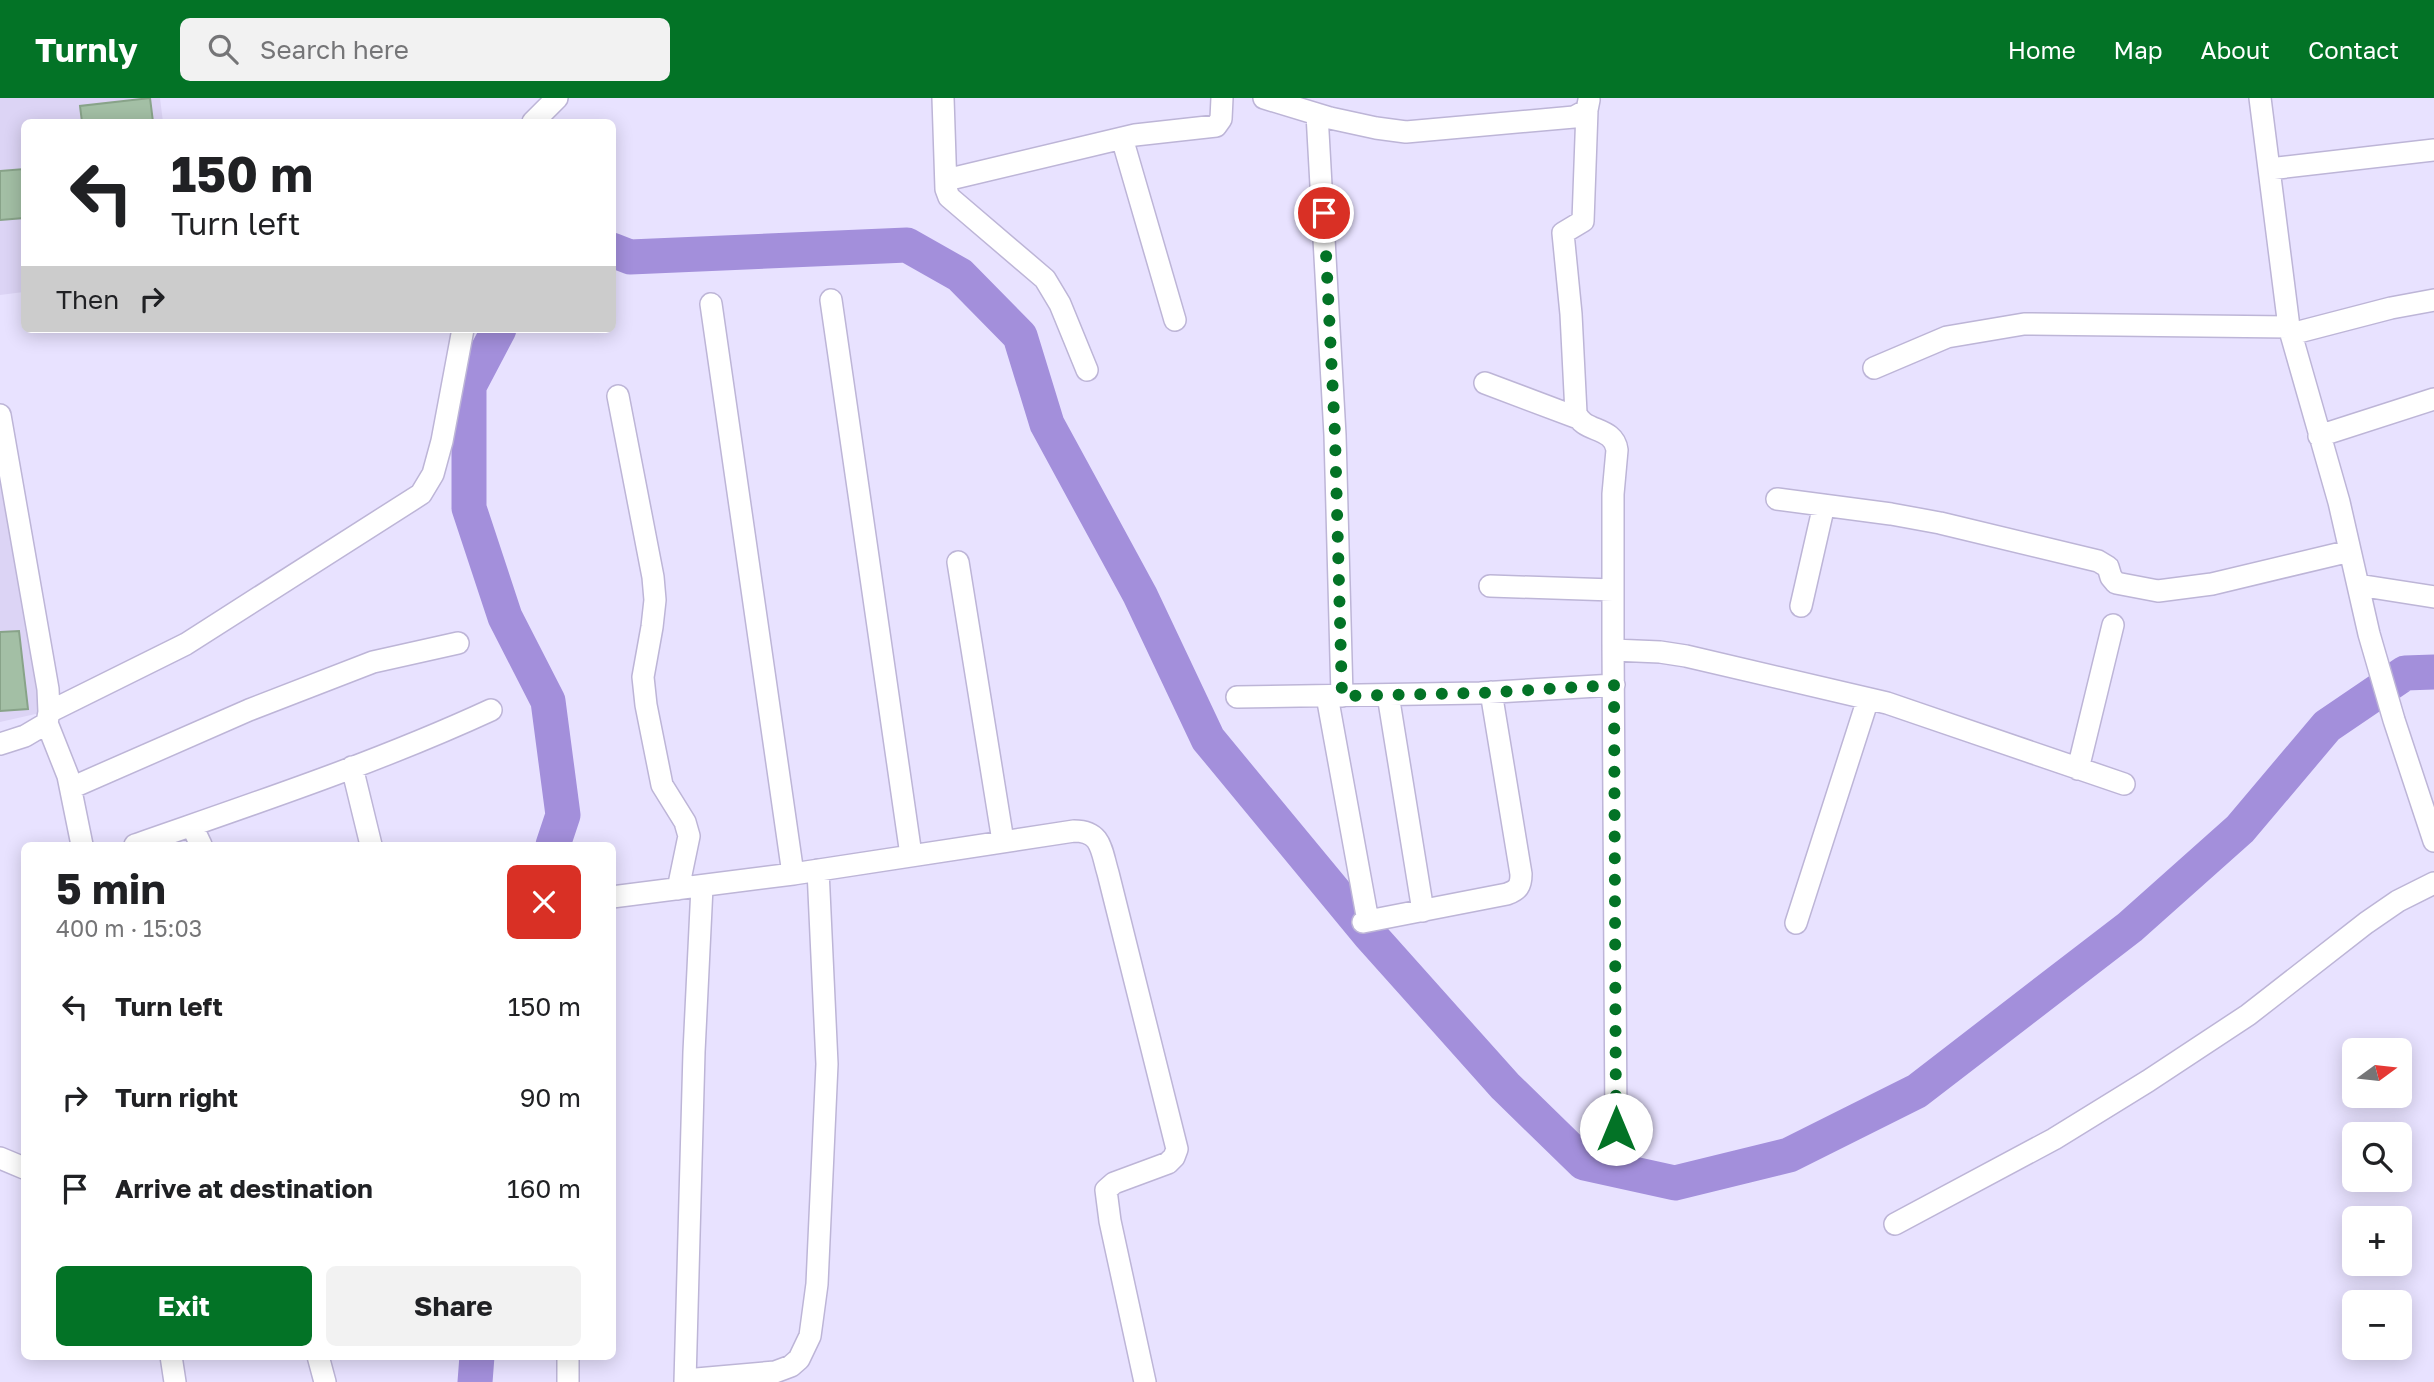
<!DOCTYPE html>
<html lang="en">
<head>
<meta charset="utf-8">
<style>
	body { margin:0; font-family:"Golos Text",sans-serif; background:#f2f2f2; color:#202124; height:100vh; display:flex; flex-direction:column; font-size:26px; white-space:nowrap }
	* { box-sizing:border-box; margin:0 }
	p { font-size:23px; color:#757577 }
	.icon { flex:none; width:38px; height:38px; fill:none; stroke:currentColor; stroke-width:2; stroke-linecap:round; stroke-linejoin:round }
	.map { position:relative; flex:1; overflow:hidden }
	.side { position:absolute; left:21px; top:744px; width:595px; height:518px; display:flex; flex-direction:column; background:#fff; border-radius:10px; box-shadow:0 4px 18px #0003 }
	.side>* { flex:none }
	.hud { position:absolute; left:21px; top:21px; width:595px; height:214px; border-radius:10px; box-shadow:0 4px 18px #0003; background:#fff; color:#202124; overflow:hidden }
	.needle { width:46px; rotate:75deg }
	.buttons { position:absolute; left:2342px; top:940px; display:grid; gap:14px }
	.buttons a { display:grid; place-items:center; width:70px; height:70px; border-radius:10px; background:#fff; box-shadow:0 4px 18px #0003; font-size:35px }
	.pin { position:absolute; display:grid; place-items:center; width:60px; height:60px; color:#fff; margin:-30px; border:4px solid #fff; border-radius:50%; box-shadow:0 2px 7px #0007 }
	.me { position:absolute; width:77px; margin:-38px; rotate:0deg; stroke-linejoin:round; filter:drop-shadow(0 0 5px #0008) }
	.turn { display:flex; align-items:center; gap:24px; height:147px; padding:0 35px; font-size:32px }
	.turn .icon { width:91px; height:91px; stroke-width:2.5 }
	.turn b { display:block; font-size:49px; line-height:60px }
	.then { display:flex; align-items:center; height:66px; padding:0 35px; background:#0003; gap:14px; font-size:26px }
	.round { display:grid; place-items:center; flex:none; width:74px; height:74px; border-radius:10px; background:#f2f2f2 }
	.headline { display:flex; align-items:center; justify-content:space-between; height:119px; padding:0 35px }
	h1 { font-size:42px; font-weight:700; line-height:52px }
	.cta { display:flex; gap:14px; margin-top:auto; padding:14px 35px }
	.cta a { flex:1; height:80px; border-radius:10px; background:#037326; color:#fff; font-size:28px; font-weight:700; line-height:80px; text-align:center }
	.cta a+a { background:#f2f2f2; color:#202124 }
	ul { padding:0; list-style:none }
	li { display:flex; align-items:center; gap:21px; height:91px; padding:0 35px }
	li div { flex:1 }
	li b { display:block; font-size:26px }
	li em { font-style:normal }
	header { display:flex; align-items:center; gap:42px; box-sizing:border-box; height:98px; padding:0 35px; background:#037326; color:#fff }
	header strong { font-size:33px }
	nav { display:flex; gap:38px; margin-inline-start:auto; font-size:24px }
	.search { width:490px; height:63px; background:#f2f2f2; display:flex; align-items:center; gap:18px; box-sizing:border-box; padding:0 24px; border-radius:10px; color:#757577; font-size:26px }
	.map>svg:first-child { display:block }
	.built { fill:#dcd4f5 }
	.lines { fill:none; stroke-linecap:round; stroke-linejoin:round }
	.river { stroke:#a38fdb; stroke-width:35 }
	.building { fill:#a3bfa5; stroke:#88a389; stroke-width:2 }
	.minor-casing { stroke:#bdb5d7; stroke-width:24 }
	.minor { stroke:#fff; stroke-width:21 }
	.route { stroke:#037326; stroke-width:12; stroke-dasharray:0 21.6 }
</style>
</head>
<body>
<header>
<strong>Turnly</strong>
<div class="search"><svg class="icon" aria-label="search" viewBox="0 0 24 24"><circle cx="10" cy="10" r="6"/><path d="M15 15l6 6"/></svg>Search here</div>
<nav><a>Home</a><a>Map</a><a>About</a><a>Contact</a></nav>
</header>
<div class="map">
<svg width="2434" height="1284" viewBox="0 0 2434 1284">
	<rect width="100%" height="100%" fill="#e8e2ff"/>
	<path class="built" d="M0,0H160L163,24H24V194L0,197Z
		M0,353L40,615L0,624Z"/>
	<g class="lines">
		<path class="river" d="M612,152L630,159L907,147L960,177L1020,238L1047,326L1140,497L1208,641L1370,837L1505,988L1584,1065L1675,1085L1789,1057L1917,993L2130,829L2240,731L2327,628L2405,575L2434,574
			M499,231L469,288V410L505,519L548,603L563,717L553,747
			M475,1284L477,1258"/>
	</g>
	<path class="building" d="M150,0L153,24H82L80,8Z
		M24,71V120L0,122V73Z
		M19,533L28,611L0,613V534Z"/>
	<g class="lines">
		<defs>
			<path id="minor" d="M943,0L946,91L949,99L1045,181L1060,206L1087,272
				M1264,0L1330,20L1376,30L1406,34L1574,19L1587,12L1589,2
				M2260,0L2289,229L2339,404L2369,536L2394,622L2434,743
				M1587,12L1583,123L1563,135L1571,216L1576,315C1583,335 1614,328 1617,352L1613,396V545L1616,1031
				M1317,16L1335,337L1342,598
				M533,24L557,0
				M1122,40L1175,222
				M2269,71L2434,52
				M946,82L1135,37L1216,28L1221,21L1222,0
				M831,202L911,757
				M711,206L793,776
				M2291,236L2391,210L2434,202
				M1874,270L1947,239L2024,226L2289,229
				M1485,285L1578,320
				M618,298L653,479L655,502L652,529L643,579L646,607L662,687L685,724L689,738L678,791
				M0,317L48,591L49,614L47,625L25,638L0,646
				M2319,338L2434,301
				M1777,401L1891,416L1940,425L2098,463L2108,469L2111,479L2116,485L2158,493L2212,486L2350,453
				M958,464L1003,743
				M2358,487L2434,499
				M1490,488L1613,492
				M1801,508L1824,407
				M1613,552L1660,554L1686,558L1887,605L2124,686
				M1388,597L1423,813
				M1327,598L1368,823
				M1237,599L1480,595L1614,587
				M49,614L186,546L421,396L433,376L442,343L463,231
				M47,625L68,678L82,747
				M352,669L371,747
				M2078,671L2113,527
				M71,690L249,612L373,564L458,545
				M192,728L201,747
				M135,747C255,705 376,665 491,612
				M612,799L793,776L1074,733C1102,733 1101,752 1108,775L1177,1051L1174,1059L1168,1065L1114,1085L1106,1092L1110,1123L1145,1284
				M1363,824L1507,796C1518,792 1521,788 1521,776L1491,594
				M1796,825L1868,601
				M0,1060L24,1070
				M1895,1126L2054,1041L2148,983L2248,917L2366,825L2398,803L2434,785
				M171,1258L175,1284
				M318,1258L325,1284
				M685,1282L775,1274L791,1268L799,1261L810,1238L817,1186L827,966L818,772
				M568,1284V1258
				M685,1284L694,954L702,789"/>
		</defs>
		<use href="#minor" class="minor-casing"/>
		<use href="#minor" class="minor"/>
	</g>
	<g class="lines">
		<path class="route" d="M1324,115L1335,337L1342,598L1480,595L1614,587L1616,1031"/>
	</g>
</svg>
<div class="buttons">
<a><svg class="needle" viewBox="-14 -14 28 28"><path d="M0-13l5 13h-10z" fill="#e53935"/><path d="M0 13l5-13h-10z" fill="#757577"/></svg></a>
<a><svg class="icon" aria-label="search" viewBox="0 0 24 24"><circle cx="10" cy="10" r="6"/><path d="M15 15l6 6"/></svg></a>
<a>+</a>
<a>−</a>
</div>
<div class="pin" style="left:1324px;top:115px;background:#d93025"><svg class="icon" aria-label="arrive" viewBox="0 0 24 24"><path d="M6 21V4h12l-3 4 3 4H6"/></svg></div>
<svg class="me" style="left:1616px;top:1031px" viewBox="-20 -20 40 40"><circle r="19" fill="#fff"/><path d="M0-13L10 11 0 6-10 11z" fill="#037326"/></svg>
<div class="hud">
<div class="turn"><svg class="icon" aria-label="left" viewBox="0 0 24 24"><path d="M17 20v-9H6M10 6l-5 5 5 5"/></svg><div><b>150 m</b>Turn left</div></div>
<div class="then">Then<svg class="icon" aria-label="right" viewBox="0 0 24 24"><path d="M7 20v-9h11M14 6l5 5-5 5"/></svg></div>
</div>
<section class="side">
<div class="headline"><div><h1>5 min</h1><p>400 m · 15:03</p></div><a class="round" style="background:#d93025;color:#fff"><svg class="icon" aria-label="close" viewBox="0 0 24 24"><path d="M6 6l12 12M18 6L6 18"/></svg></a></div>
<ul>
<li><svg class="icon" aria-label="left" viewBox="0 0 24 24"><path d="M17 20v-9H6M10 6l-5 5 5 5"/></svg><div><b>Turn left</b></div><em>150 m</em></li>
<li><svg class="icon" aria-label="right" viewBox="0 0 24 24"><path d="M7 20v-9h11M14 6l5 5-5 5"/></svg><div><b>Turn right</b></div><em>90 m</em></li>
<li><svg class="icon" aria-label="arrive" viewBox="0 0 24 24"><path d="M6 21V4h12l-3 4 3 4H6"/></svg><div><b>Arrive at destination</b></div><em>160 m</em></li>
</ul>
<div class="cta"><a>Exit</a><a>Share</a></div>
</section>
</div>
</body>
</html>
